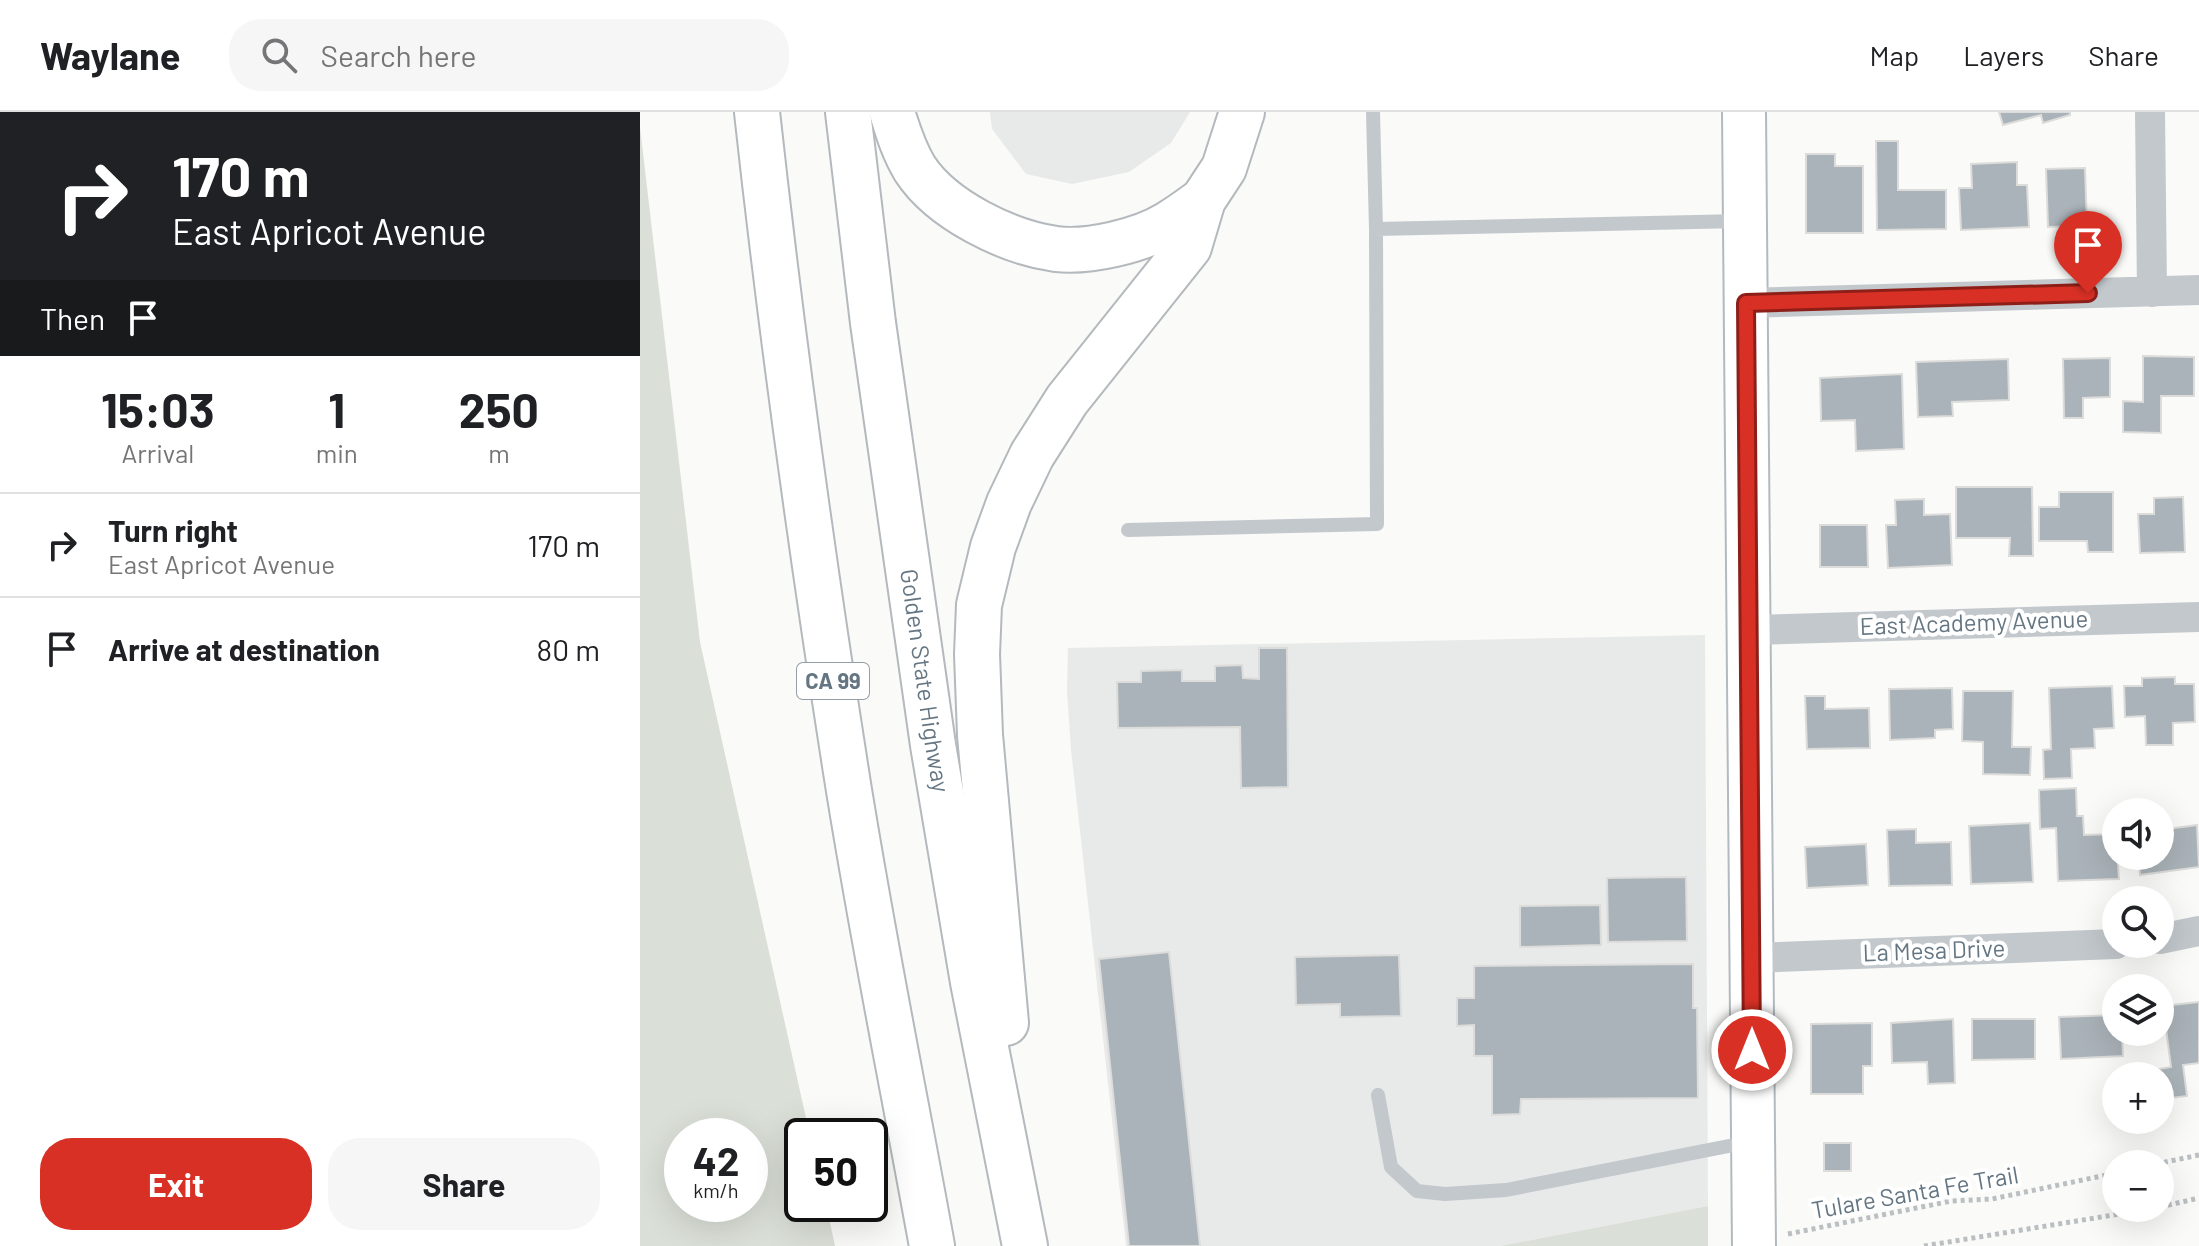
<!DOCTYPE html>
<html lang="en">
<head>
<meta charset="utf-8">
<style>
	body { margin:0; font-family:Barlow,sans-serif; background:#f6f6f6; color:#202124; height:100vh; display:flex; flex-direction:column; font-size:30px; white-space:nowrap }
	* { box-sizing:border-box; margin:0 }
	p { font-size:26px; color:#757577 }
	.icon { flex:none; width:44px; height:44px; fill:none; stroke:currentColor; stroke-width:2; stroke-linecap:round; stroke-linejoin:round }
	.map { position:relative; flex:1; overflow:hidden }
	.panel { display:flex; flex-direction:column; background:#fff; width:640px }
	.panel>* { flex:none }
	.hud { background:#202124; color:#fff; overflow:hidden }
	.fabs { position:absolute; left:1462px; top:686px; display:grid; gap:16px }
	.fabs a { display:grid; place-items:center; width:72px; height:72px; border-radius:50%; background:#fff; box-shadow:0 8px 32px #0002; font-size:40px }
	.speed { position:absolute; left:24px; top:1006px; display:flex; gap:16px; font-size:40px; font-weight:700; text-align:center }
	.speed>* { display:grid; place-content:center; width:104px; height:104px; border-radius:50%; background:#fff; box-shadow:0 8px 32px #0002; line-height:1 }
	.speed small { font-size:20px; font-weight:400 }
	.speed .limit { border:4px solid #111; border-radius:12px; background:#fff; color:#111 }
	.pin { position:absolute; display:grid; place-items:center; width:68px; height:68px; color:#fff; margin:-82px -34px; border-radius:50% 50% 50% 0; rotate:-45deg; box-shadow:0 0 8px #0007 }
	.pin .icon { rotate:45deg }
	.me { position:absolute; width:88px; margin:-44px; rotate:0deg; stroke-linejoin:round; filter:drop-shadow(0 0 6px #0008) }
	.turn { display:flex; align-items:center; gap:28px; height:168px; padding:0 40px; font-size:36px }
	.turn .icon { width:104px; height:104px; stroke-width:2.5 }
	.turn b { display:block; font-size:56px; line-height:68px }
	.then { display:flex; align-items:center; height:76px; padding:0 40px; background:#0003; gap:16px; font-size:30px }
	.eta { display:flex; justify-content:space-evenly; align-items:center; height:136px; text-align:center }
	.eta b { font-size:48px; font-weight:700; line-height:56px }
	.button { display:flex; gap:16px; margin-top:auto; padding:16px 40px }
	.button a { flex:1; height:92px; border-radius:32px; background:#d93025; color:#fff; font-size:32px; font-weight:700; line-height:92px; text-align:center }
	.button a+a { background:#f6f6f6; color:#202124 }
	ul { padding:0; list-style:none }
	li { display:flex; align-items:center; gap:24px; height:104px; padding:0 40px; border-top:2px solid #e0e0e0 }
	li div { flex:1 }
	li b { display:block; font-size:30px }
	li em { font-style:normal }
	header { display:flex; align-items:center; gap:48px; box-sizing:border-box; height:112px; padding:0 40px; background:#fff; border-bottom:2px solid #e0e0e0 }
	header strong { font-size:38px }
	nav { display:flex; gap:44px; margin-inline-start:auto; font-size:28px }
	.search { width:560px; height:72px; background:#f6f6f6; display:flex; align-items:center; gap:20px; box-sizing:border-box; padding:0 28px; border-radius:32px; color:#757577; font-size:30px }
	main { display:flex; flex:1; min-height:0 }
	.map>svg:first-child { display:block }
	.built { fill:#e8e9e9 }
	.green { fill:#dadfd7; fill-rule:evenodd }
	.building { fill:#aab3b9; stroke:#dcdcda; stroke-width:2 }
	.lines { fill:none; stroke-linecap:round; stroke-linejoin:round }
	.secondary-casing { stroke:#b3babf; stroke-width:46 }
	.motorway-casing { stroke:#b4b9bd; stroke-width:48 }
	.path { stroke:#bbbfc2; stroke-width:5; stroke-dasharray:4 4; stroke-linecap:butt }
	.service { stroke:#c3c8cc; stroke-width:14 }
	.minor { stroke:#c3c8cc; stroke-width:30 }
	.secondary { stroke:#fff; stroke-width:42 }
	.motorway { stroke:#fff; stroke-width:44 }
	.route-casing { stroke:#8d1f18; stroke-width:20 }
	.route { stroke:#d93025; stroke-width:14 }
	.labels { text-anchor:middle; stroke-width:8; stroke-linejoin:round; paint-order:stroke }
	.shield { fill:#fff; stroke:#939fa8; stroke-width:2 }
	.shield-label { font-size:22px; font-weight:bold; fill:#657683 }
	.street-label { font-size:24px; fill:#657683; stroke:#fff }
</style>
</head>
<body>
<header>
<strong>Waylane</strong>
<div class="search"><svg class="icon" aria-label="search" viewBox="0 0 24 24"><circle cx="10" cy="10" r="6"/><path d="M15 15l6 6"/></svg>Search here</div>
<nav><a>Map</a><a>Layers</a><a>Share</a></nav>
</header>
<main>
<section class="panel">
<div class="hud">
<div class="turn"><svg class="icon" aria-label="right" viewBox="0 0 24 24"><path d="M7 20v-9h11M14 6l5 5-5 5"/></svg><div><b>170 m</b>East Apricot Avenue</div></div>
<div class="then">Then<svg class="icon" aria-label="arrive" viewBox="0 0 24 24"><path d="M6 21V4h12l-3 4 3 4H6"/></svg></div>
</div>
<div class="eta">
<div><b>15:03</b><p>Arrival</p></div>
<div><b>1</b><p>min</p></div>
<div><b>250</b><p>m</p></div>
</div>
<ul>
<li><svg class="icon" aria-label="right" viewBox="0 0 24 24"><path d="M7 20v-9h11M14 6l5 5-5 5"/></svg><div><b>Turn right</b><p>East Apricot Avenue</p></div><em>170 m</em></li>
<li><svg class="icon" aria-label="arrive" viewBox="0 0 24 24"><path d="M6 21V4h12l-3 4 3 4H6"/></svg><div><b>Arrive at destination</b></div><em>80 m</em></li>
</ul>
<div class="button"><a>Exit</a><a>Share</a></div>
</section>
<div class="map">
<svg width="1559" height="1134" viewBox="0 0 1559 1134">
	<rect width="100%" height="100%" fill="#fafaf8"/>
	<path class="built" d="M350,0H550L531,31L489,60L432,72L386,62L352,17Z
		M1065,523L1068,1094L860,1134H486L431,638L427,579L428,536Z"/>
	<path class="green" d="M0,15L60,530L170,1024H162V1092H186L195,1134H0ZM42,1024H110V1092H42Z
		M1068,1094V1134H860Z"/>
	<path class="building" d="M1359,0H1430V3L1403,11L1401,3L1363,13Z
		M1236,29H1258V78H1306V117L1237,118Z
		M1166,42H1195V54H1223V121H1166Z
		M1377,50V73H1387L1389,115L1321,118L1319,76H1332L1331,52Z
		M1445,56L1447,114L1408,115L1406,57Z
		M1503,244L1554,245V284H1521V321L1483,320V289L1503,290Z
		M1470,246V285L1443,286V306H1424L1423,247Z
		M1368,247L1369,288L1312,290L1313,304L1278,305L1276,250Z
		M1262,262L1264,337L1216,339L1215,308L1181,309L1180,266Z
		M1316,375H1392L1393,444H1369L1370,426H1316Z
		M1419,380H1473V440H1448L1447,429H1399V395H1419Z
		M1543,385L1545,440L1500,441L1498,402H1514V386Z
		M1284,387V403L1310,402L1312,453L1248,456L1246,413H1256L1255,388Z
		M1180,413H1227L1228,455H1180Z
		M619,536H647L648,675L601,676L600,615L478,616L477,570H501V559L542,558V569H575V554L602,553L603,566L619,567Z
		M1535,565V572H1554L1555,610L1533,611V633H1506L1505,604L1485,605L1484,574H1502V566Z
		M1472,574L1474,616L1454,617L1455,636L1431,637L1432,666L1404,667L1403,638L1411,637L1409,576Z
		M1312,576L1313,617L1295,618V626L1250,628L1249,577Z
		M1323,579H1373L1372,635H1391L1390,663L1343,662V630L1322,629Z
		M1165,584H1185V597L1229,596L1230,636L1167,637Z
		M1436,676L1437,704H1443L1444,723L1476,722L1479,767L1418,769L1416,716L1400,717L1399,678Z
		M1390,711L1393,770L1331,772L1329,714Z
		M1557,713L1559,755L1500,763L1498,744H1520V718Z
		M1276,717V731L1311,730L1312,773L1249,774L1247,718Z
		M1226,732L1228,773L1167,776L1165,735Z
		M1046,765L1047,829L968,830L967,766Z
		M960,793L961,833L880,835V794Z
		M529,840L560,1134H489L459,847Z
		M759,843L761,904L700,905V892L656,893L655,845Z
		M1053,852V896H1057L1058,986L881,987L880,1002L852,1003V944H834V913L817,914V886H834V854Z
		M1559,890V951L1543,953L1547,984L1523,987L1519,957L1531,955L1523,894Z
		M1476,903V920H1482L1483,944L1421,947L1419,905Z
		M1313,907L1315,971L1288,972L1287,950L1252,951L1251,911Z
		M1332,907H1395V947L1332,948Z
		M1232,911V954H1223V982H1171V912Z
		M1184,1031H1211V1059H1184Z"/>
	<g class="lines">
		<defs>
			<path id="secondary" d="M1104,0L1114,1134"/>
			<g id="motorway">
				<path d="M117,0C141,218 171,436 205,653C230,814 263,974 292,1134"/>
				<path id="s1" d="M208,0L233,211L293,633L333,870L385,1134"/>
				<path d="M252,0C258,20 264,39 275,57C302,98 367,130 416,137C448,141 500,129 528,112C540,105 552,96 563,88"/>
				<path d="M366,911L340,623L337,542L339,493L353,435L369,391L392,343L427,288L549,135L563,88L584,56L602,0"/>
			</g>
		</defs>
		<use href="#secondary" class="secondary-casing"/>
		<use href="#motorway" class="motorway-casing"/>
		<path class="path" d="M1516,1052L1559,1043
			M1520,1095L1559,1086
			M1148,1122L1311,1089L1352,1087L1476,1061
			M1284,1134L1516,1096"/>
		<path class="service" d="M736,117L1101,109
			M488,418L737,412L736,117L733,0
			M738,983L751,1055L777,1079L805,1082L866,1078L1109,1030"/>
		<path class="minor" d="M1510,0L1512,180
			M1106,191L1559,178
			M1110,518L1559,505
			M1520,827L1559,819
			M1111,846L1476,832"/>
		<use href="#secondary" class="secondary"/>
		<use href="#motorway" class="motorway"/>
	</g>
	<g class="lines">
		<defs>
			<path id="route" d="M1112,938L1106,191L1448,181"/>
		</defs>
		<use href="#route" class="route-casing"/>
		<use href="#route" class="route"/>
	</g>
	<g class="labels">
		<rect class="shield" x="157" y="551" width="72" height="36" rx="6"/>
		<g class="shield-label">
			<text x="193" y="577">CA 99</text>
		</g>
		<g class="street-label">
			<text transform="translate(1334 511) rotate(-2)" y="8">East Academy Avenue</text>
			<text dy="8" stroke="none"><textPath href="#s1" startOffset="574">Golden State Highway</textPath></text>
			<text transform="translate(1294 839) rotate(-2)" y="8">La Mesa Drive</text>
			<text transform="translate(1275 1081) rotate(-10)" y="8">Tulare Santa Fe Trail</text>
		</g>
	</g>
</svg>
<div class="fabs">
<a><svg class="icon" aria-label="sound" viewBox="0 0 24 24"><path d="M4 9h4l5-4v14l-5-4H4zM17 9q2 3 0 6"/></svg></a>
<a><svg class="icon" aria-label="search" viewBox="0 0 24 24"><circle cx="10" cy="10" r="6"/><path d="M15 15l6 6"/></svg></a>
<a><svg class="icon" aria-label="layers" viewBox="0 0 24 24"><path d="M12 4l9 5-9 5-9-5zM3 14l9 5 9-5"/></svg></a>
<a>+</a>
<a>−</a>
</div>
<div class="speed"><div>42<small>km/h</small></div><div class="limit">50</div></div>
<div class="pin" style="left:1448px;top:181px;background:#d93025"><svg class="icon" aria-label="arrive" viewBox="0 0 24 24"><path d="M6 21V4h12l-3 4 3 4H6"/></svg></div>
<svg class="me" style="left:1112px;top:938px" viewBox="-20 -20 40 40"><circle r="17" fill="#d93025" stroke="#fff" stroke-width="3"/><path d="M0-11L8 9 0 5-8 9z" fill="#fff"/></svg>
</div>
</main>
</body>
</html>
